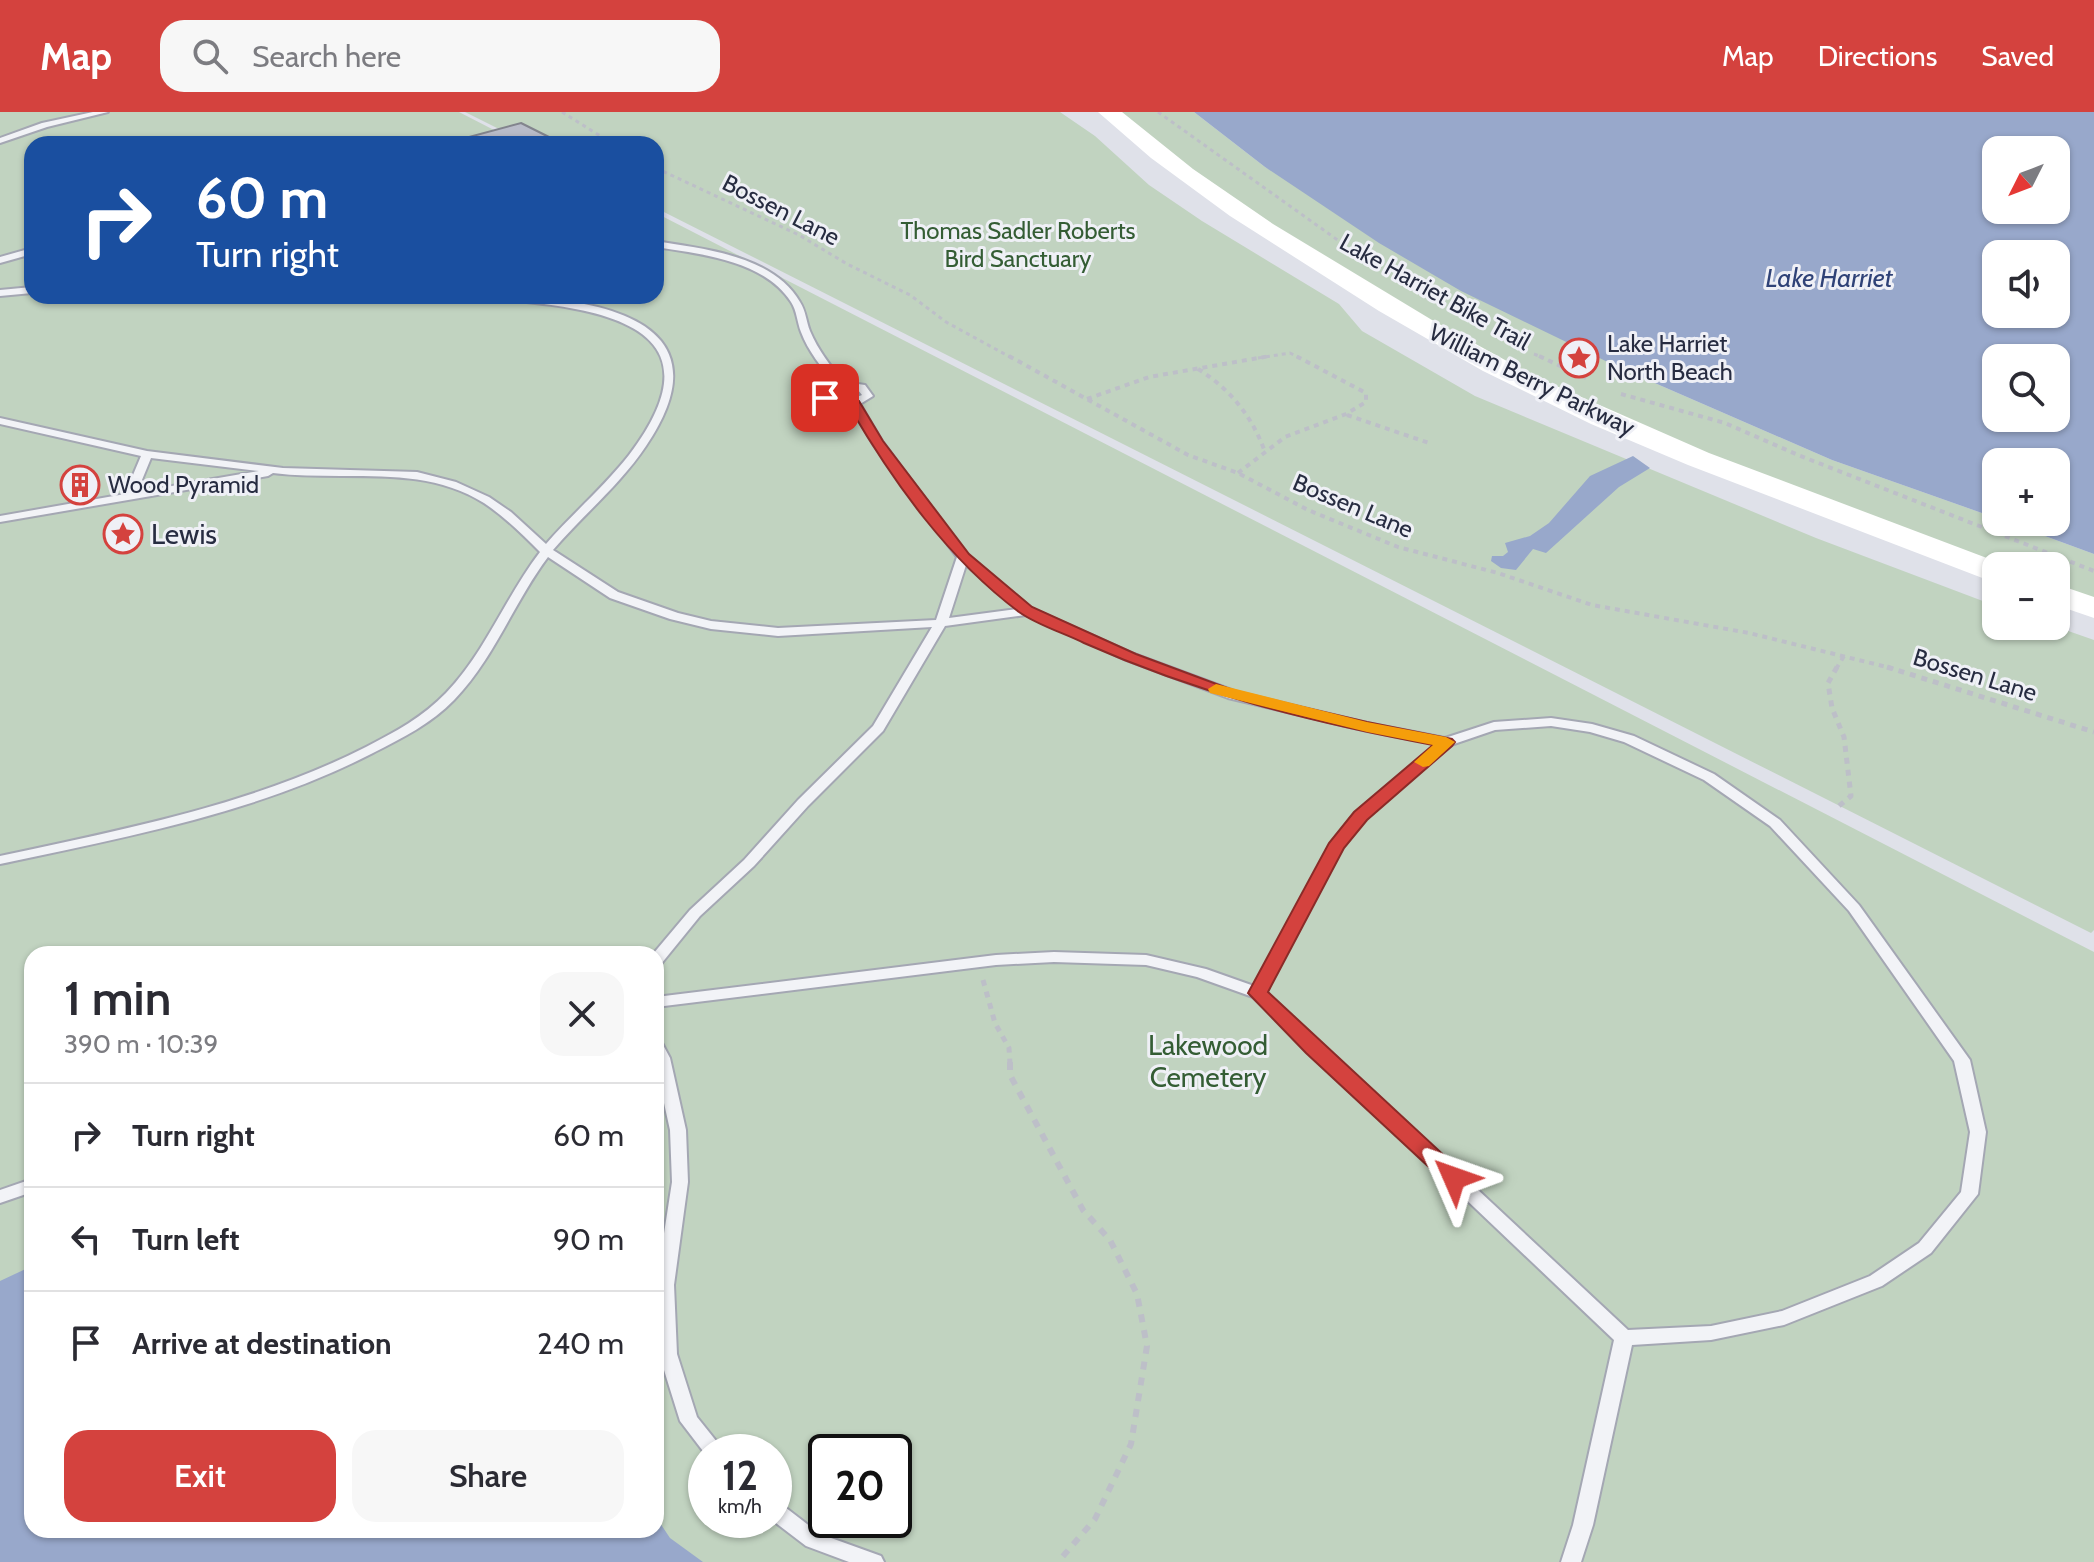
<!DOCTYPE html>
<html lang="en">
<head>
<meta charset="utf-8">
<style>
	body { margin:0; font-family:Cabin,sans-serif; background:#f7f7f7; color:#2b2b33; height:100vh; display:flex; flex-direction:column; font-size:30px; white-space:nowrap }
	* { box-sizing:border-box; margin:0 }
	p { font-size:26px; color:#7c7c81 }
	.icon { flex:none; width:44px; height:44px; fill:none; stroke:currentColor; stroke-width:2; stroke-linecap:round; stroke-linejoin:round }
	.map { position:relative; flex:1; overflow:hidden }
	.sheet { position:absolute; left:24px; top:834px; width:640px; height:592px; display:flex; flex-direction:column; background:#fff; border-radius:24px; box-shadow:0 2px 6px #0004 }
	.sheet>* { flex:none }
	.banner { position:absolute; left:24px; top:24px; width:640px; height:168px; border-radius:24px; box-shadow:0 2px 6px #0004; background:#1a4fa0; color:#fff; overflow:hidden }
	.needle { width:52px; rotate:228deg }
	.tools { position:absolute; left:1982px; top:24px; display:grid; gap:16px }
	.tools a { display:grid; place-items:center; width:88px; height:88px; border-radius:16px; background:#fff; box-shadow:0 2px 6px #0004; font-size:40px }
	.speed { position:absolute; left:688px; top:1322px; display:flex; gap:16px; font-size:40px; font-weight:700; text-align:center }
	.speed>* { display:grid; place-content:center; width:104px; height:104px; border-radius:50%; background:#fff; box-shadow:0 2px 6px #0004; line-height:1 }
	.speed small { font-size:20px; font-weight:400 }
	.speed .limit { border:4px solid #111; border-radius:12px; background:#fff; color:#111 }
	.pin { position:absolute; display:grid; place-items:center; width:68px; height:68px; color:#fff; margin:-34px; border-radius:16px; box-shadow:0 4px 12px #0006 }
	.me { position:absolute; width:88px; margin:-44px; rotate:313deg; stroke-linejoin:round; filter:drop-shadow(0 0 6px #0008) }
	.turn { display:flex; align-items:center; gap:28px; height:168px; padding:0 40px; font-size:36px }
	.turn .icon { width:104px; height:104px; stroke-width:2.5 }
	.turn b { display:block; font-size:56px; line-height:68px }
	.round { display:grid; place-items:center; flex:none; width:84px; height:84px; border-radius:24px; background:#f7f7f7 }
	.head { display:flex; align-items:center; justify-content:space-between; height:136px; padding:0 40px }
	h1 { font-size:48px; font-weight:600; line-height:60px }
	.action { display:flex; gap:16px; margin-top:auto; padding:16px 40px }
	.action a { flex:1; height:92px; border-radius:24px; background:#d4423e; color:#fff; font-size:32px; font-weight:600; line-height:92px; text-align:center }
	.action a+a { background:#f7f7f7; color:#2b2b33 }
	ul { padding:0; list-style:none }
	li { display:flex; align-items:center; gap:24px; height:104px; padding:0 40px; border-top:2px solid #e1e1e2 }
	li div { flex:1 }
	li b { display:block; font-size:30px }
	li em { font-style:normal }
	header { display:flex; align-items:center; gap:48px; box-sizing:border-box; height:112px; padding:0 40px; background:#d4423e; color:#fff }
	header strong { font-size:38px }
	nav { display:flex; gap:44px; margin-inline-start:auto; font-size:28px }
	.search { width:560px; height:72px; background:#f7f7f7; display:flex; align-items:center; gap:20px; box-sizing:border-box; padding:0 28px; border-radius:24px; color:#7c7c81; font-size:30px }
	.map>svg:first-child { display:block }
	.green { fill:#c1d3c0; fill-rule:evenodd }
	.water { fill:#98a8cb; fill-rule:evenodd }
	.building { fill:#b9bcc9; stroke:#82848d; stroke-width:2 }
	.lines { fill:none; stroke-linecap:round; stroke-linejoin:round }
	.lane-casing { stroke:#a4a7b3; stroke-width:4 }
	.path-far3 { stroke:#bdbfc8; stroke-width:3; stroke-dasharray:4 4; stroke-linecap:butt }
	.path-far2 { stroke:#bdbfc8; stroke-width:4; stroke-dasharray:5 5; stroke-linecap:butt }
	.path-far1 { stroke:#bdbfc8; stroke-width:5; stroke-dasharray:6 6; stroke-linecap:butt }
	.path { stroke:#bdbfc8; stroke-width:6; stroke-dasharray:8 8; stroke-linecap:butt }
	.lane { fill:#f2f3f7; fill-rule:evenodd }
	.secondary { fill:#fff; fill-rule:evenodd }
	.route { fill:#d4423e; stroke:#8a2b28; stroke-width:2 }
	.slow { fill:#f59e0b }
	.labels { text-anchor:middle; stroke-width:6; stroke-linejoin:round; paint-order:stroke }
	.far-street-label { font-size:24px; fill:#272c41; stroke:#eff0f6 }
	.far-park-label { font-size:24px; fill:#345d34; stroke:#eff0f6 }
	.far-poi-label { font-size:24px; fill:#272c41; stroke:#eff0f6; text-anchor:start }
	.far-water-label { font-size:26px; font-style:italic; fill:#2f4277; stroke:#eff0f6 }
	.poi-label { font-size:28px; fill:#272c41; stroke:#eff0f6; text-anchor:start }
	.park-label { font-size:28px; fill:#345d34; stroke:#eff0f6 }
</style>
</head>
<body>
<header>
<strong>Map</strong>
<div class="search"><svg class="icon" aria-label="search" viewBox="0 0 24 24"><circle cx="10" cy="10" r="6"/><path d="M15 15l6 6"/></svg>Search here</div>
<nav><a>Map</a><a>Directions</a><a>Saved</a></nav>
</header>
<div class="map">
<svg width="2094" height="1450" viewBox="0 0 2094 1450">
	<rect width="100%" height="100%" fill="#dfe1e9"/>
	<path class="green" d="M0,0H459L521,32H32V184H656V101L2094,840V1450H0ZM32,842H656V1418H32ZM706,1340H774V1408H706ZM826,1340H894V1408H826Z
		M465,0H1060L1095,24L1149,73L1202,109L1339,192L1362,219L1475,284L1816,426L1996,494V514H2054L2094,528V818L2091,821L656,96V32H529Z
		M1109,0H1194L1265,55L1618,255L1832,348L1996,406V410H2007L2094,442V496L2056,482V454H1996L1715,352L1386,193Z"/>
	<path class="water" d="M1194,0H2094V442L2007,410H2056V350H1996V406L1832,348L1618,255L1461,179L1379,131L1265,55ZM1996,38H2056V98H1996ZM1996,142H2056V202H1996ZM1996,246H2056V306H1996Z
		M1633,344L1650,356L1619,375L1546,441L1533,437L1516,458L1501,456L1491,449L1492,444H1503L1508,440L1505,431L1530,424L1549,411L1590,364Z
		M32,1154V1418H656V1405L670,1426L703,1450H0V1169Z"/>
	<path class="building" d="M521,11L563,32H443Z"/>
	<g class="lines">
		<defs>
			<path id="lane" d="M93,0H108L47,15L0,31V26L42,11Z
				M656,129C703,137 773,143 800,190C806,199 806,209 810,219C818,238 831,255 844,270L865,273L873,284L860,292L882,329L967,443L1031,496L1134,542L1237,580L1367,611L1445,626L1494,610L1551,606L1592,612L1634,624L1714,662L1780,708L1859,793L1970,948L1986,1020L1978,1082L1931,1141L1882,1174L1784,1213L1711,1228L1632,1233L1593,1413L1581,1450H1561L1573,1413L1614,1228L1253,885L1197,865L1146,853L1054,850L996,853L656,895V885L996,843L1054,840L1146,843L1206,857L1254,874L1331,732L1355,701L1436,632L1367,619L1228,586L1126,548L1026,503L945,514L883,619L808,694L754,754L700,804L661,852L656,853V842H653L690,798L744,748L798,688L873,614L932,515L778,524L711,517L670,507L610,486L548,445C514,490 494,547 454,588C431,612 402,626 373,641C257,701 126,725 0,752V744C124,717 252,693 366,635C395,620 423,605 446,581C485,541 506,484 540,440C522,422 505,405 484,391C421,351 344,370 273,361L268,364L0,410V404L125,382L141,344L0,312V306L147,339L283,356L417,360L456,370L489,385L511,400L546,432C572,402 604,375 629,343C730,210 593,195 492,187L487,184C582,184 736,201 646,334C620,373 583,403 553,438L618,480L678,501L711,509L778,516L936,508L957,445L873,332L851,295L832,293L820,286L825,275L835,272C822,256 808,239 801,220C797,210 797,199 791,190C764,148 700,142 656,135ZM842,276L858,278L862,283L847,289L831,285L833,279ZM151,346L259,359L137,380ZM966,453L1017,497L949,506ZM1551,614L1590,620L1624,630L1704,668L1770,714L1849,799L1954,949L1970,1020L1961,1080L1919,1131L1870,1164L1782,1199L1711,1214L1628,1218L1266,880L1342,736L1365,707L1451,633L1495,618Z
				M32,136V142L0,151V145Z
				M32,175V181L0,184V178Z
				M656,930L662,931L670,946L686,1018L688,1070L674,1173L677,1242L697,1305L725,1340H706V1343L680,1309L659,1242L656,1173L672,1070L670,1018L656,955Z
				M32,1067V1080L0,1091V1078Z
				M774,1389L781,1392L820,1422L881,1444L884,1450H849L806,1434L772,1408H774Z"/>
		</defs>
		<use href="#lane" class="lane-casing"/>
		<path class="path-far3" d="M562,0L613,32
			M1158,0L1339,129
			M656,56L799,123L847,152L910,183L946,210L1012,246
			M1534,242L1544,246
			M1258,246L1290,241L1300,246"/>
		<path class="path-far2" d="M1009,244L1188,343L1238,361L1308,398L1398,435L1498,461L1592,493L1749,521L1895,557
			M1539,244L1586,266
			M1198,257C1230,277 1252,304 1265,340
			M1621,282L1725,311L1798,343L2094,459
			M1087,287L1149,265L1270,244
			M1347,303L1429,331
			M1238,361L1285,325L1346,302L1366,290V281L1296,244
			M1836,557L1844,544"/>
		<path class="path-far1" d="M1837,555L1828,571L1832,596L1844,625L1851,684L1839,694
			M1887,555L2094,620
			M983,868L995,911L1009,936L1010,952"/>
		<path class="path" d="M1010,950V963L1083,1098L1110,1128L1137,1182L1147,1234L1131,1332L1095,1407L1058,1450"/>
		<use href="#lane" class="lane"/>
		<path class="secondary" d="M1098,0H1122L1193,57L1273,112L1432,208L1538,266L1709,341L2008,454H1996V470L1985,467L1688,353L1591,312L1483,259L1379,199L1230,104L1151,46Z
			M2056,472L2094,485V506L2056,493Z"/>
	</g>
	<path class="route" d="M825,282L841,288L859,289L883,329L969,442L1032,495L1136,542L1238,580L1367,610L1452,627L1455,630L1452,634L1367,708L1344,736L1268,880L1462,1060L1465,1066L1462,1071H1446L1306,941L1248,881L1329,731L1354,700L1433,633C1310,610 1199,582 1084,531C1064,521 1037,513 1019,500C948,447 894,371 850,296H839L820,289L818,286Z"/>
	<path class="slow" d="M1216,572L1367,610L1446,625L1455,630L1429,654L1423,655L1414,650L1433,633L1367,620L1210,581L1208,577Z"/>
	<defs>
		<symbol id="sight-ring" viewBox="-11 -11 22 22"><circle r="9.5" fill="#eff0f6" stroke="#d4423e" stroke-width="1.5"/><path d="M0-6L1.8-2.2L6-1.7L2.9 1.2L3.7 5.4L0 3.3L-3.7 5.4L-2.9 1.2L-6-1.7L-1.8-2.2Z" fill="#d4423e"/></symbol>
		<symbol id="building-ring" viewBox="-11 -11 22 22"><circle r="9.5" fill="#eff0f6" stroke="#d4423e" stroke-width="1.5"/><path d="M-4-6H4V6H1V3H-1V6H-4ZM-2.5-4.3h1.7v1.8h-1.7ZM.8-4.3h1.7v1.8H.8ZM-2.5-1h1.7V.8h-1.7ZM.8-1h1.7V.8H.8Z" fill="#d4423e"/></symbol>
	</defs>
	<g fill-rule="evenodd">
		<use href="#sight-ring" x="1557" y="224" width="44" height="44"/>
		<use href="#building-ring" x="58" y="351" width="44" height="44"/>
		<use href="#sight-ring" x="101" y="400" width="44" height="44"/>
	</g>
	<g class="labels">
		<g class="far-street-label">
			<text transform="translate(781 98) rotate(27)" y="8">Bossen Lane</text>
			<text transform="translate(1435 180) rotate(29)" y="8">Lake Harriet Bike Trail</text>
			<text transform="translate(1532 268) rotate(26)" y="8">William Berry Parkway</text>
			<text transform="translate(1353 394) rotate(23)" y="8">Bossen Lane</text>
			<text transform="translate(1975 563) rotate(17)" y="8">Bossen Lane</text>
		</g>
		<g class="far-park-label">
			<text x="1018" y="127">Thomas Sadler Roberts<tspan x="1018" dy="28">Bird Sanctuary</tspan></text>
		</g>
		<g class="far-poi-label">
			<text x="1607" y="240">Lake Harriet<tspan x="1607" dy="28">North Beach</tspan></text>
			<text x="108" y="381">Wood Pyramid</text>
		</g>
		<g class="far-water-label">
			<text x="1829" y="175">Lake Harriet</text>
		</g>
		<g class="poi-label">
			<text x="151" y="432">Lewis</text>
		</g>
		<g class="park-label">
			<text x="1208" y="943">Lakewood<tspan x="1208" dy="32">Cemetery</tspan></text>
		</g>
	</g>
</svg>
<div class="tools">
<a><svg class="needle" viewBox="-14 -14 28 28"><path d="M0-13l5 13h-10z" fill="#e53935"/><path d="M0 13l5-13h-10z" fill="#7c7c81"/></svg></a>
<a><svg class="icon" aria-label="sound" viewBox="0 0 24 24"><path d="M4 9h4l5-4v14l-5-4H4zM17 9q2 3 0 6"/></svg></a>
<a><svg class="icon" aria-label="search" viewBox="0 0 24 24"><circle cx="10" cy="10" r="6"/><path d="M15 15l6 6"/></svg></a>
<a>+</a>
<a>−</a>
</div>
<div class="speed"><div>12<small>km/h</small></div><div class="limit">20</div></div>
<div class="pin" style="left:825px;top:286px;background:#d93025"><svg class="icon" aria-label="arrive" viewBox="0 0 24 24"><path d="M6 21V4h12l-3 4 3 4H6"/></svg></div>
<svg class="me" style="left:1454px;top:1066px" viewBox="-20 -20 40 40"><path d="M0-17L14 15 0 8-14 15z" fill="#d4423e" stroke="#fff" stroke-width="4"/></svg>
<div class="banner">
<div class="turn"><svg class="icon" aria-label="right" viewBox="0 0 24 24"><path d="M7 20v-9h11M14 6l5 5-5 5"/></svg><div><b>60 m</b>Turn right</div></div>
</div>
<section class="sheet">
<div class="head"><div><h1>1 min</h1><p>390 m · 10:39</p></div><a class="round"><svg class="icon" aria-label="close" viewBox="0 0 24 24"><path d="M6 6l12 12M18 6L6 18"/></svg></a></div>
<ul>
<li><svg class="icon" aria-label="right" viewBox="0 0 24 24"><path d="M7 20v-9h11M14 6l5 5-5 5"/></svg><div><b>Turn right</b></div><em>60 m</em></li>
<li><svg class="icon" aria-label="left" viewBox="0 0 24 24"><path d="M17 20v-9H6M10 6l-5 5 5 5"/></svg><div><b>Turn left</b></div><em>90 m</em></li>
<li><svg class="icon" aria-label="arrive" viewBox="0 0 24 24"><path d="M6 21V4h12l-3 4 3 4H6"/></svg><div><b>Arrive at destination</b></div><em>240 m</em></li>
</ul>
<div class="action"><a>Exit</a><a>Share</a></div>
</section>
</div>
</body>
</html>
